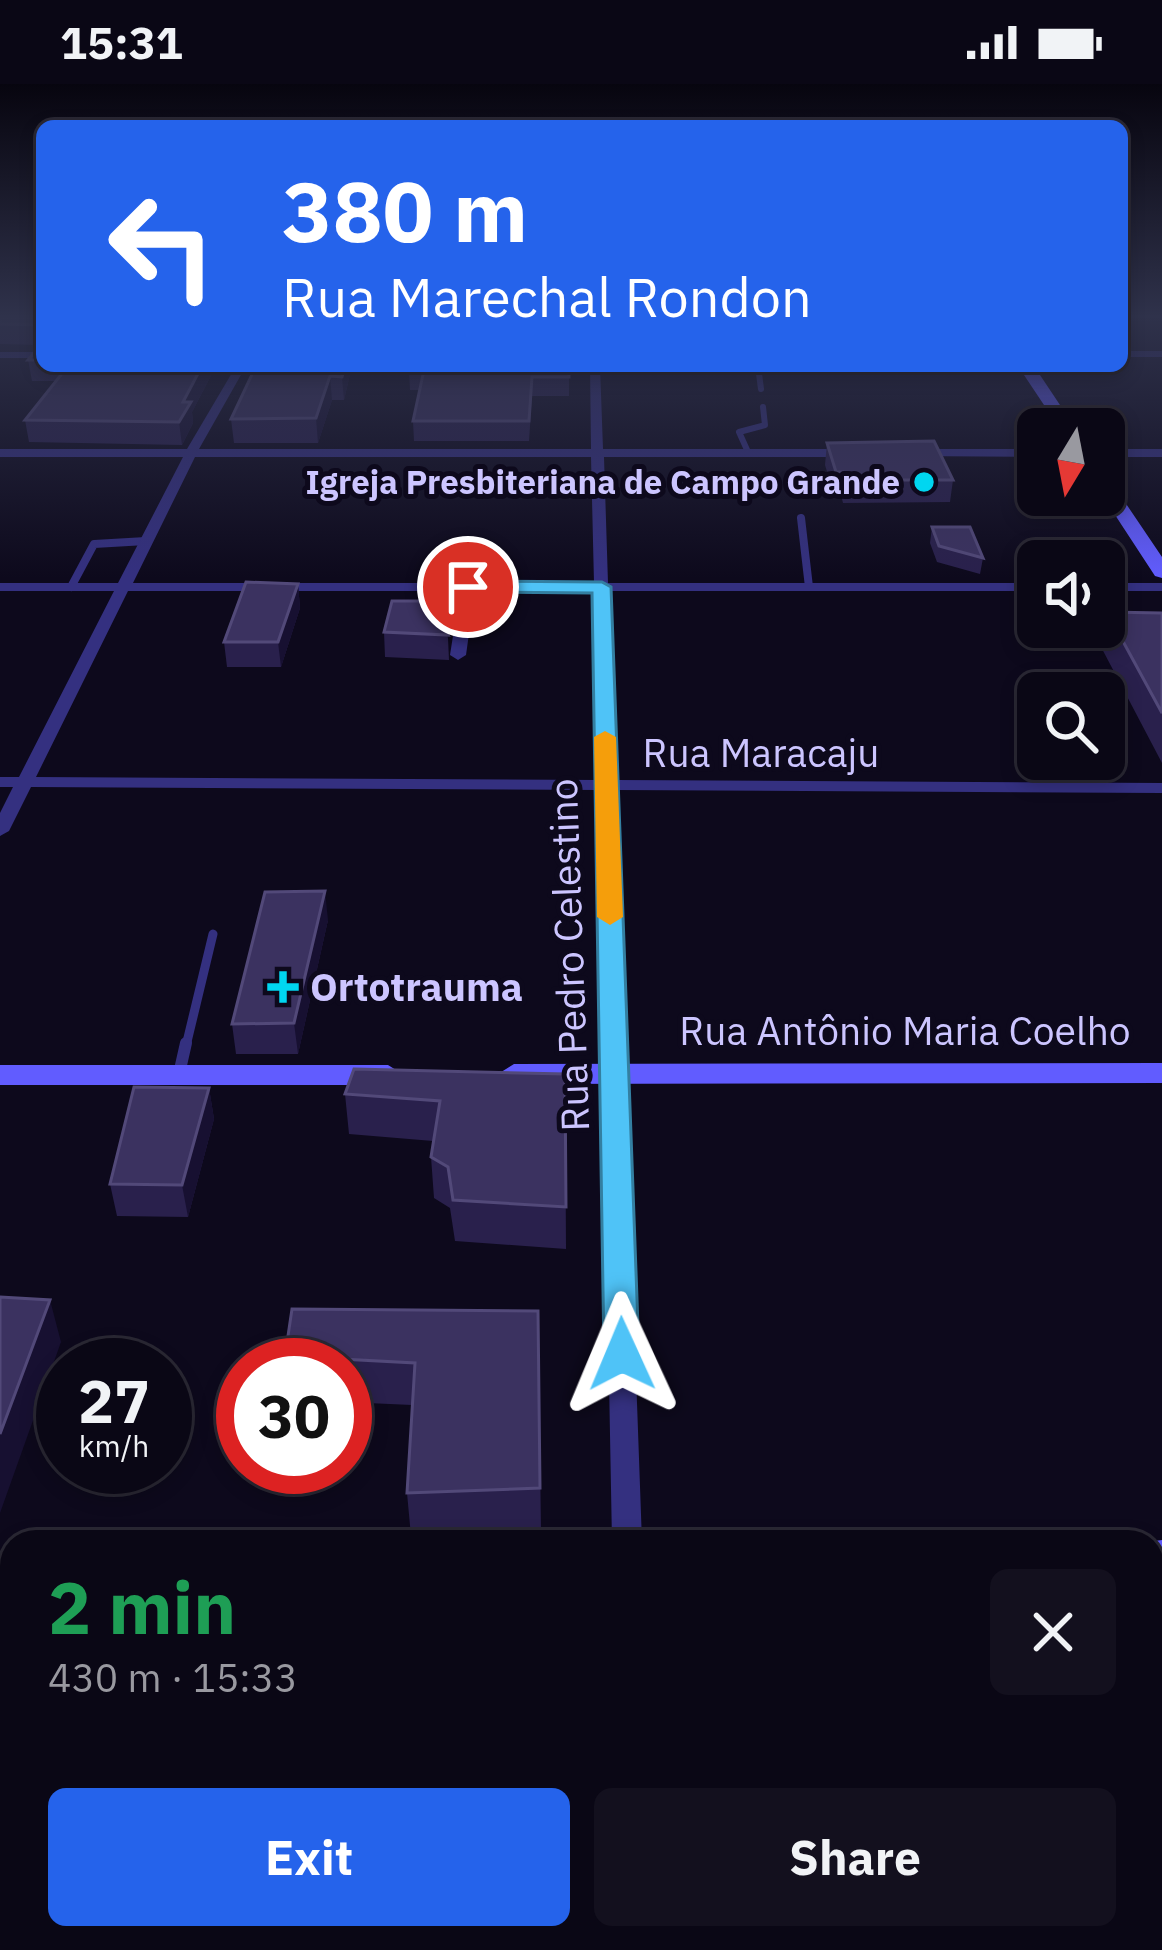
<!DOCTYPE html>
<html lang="en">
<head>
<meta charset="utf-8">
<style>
	body { margin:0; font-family:"IBM Plex Sans",sans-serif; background:#13101e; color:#f1f3f6; height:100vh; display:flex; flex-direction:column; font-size:45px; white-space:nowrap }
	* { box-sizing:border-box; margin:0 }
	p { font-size:39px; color:#9999a0 }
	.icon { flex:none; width:66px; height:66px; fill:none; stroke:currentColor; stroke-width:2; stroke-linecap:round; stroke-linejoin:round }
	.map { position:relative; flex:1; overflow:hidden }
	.side { position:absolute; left:0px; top:1446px; width:1164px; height:420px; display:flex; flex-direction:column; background:#0a0715; border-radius:36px 36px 0 0; box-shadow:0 6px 18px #0003,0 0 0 3px #2a2834 }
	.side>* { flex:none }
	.top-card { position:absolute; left:36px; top:36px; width:1092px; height:252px; border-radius:18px; box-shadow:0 6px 18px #0003,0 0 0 3px #2a2834; background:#2563eb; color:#fff; overflow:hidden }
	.needle { width:78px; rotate:190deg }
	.fabs { position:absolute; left:1017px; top:324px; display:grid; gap:24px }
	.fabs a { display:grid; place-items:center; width:108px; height:108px; border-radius:18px; background:#0a0715; box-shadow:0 6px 18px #0003,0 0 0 3px #2a2834; font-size:60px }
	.speed { position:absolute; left:36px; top:1254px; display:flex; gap:24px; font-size:60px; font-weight:700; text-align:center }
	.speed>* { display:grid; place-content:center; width:156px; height:156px; border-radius:50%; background:#0a0715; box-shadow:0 6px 18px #0003,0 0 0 3px #2a2834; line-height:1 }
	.speed small { font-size:30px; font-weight:400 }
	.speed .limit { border:18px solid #d22; background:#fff; color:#111 }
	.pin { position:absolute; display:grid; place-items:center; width:102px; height:102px; color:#fff; margin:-51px; border:6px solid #fff; border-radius:50%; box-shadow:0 3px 12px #0007 }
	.me { position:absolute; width:132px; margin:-66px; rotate:359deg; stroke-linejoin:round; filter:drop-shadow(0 0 9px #0008) }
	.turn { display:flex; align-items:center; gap:42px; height:252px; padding:0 48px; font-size:54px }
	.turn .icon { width:156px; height:156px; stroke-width:2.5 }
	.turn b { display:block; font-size:84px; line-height:102px }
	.round { display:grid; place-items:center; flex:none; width:126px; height:126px; border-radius:18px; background:#13101e }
	.overview { display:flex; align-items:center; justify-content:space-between; height:204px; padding:0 48px }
	h1 { font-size:72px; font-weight:700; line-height:90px; color:#1e9e55 }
	.button { display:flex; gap:24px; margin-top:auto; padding:24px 48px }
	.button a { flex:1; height:138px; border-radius:18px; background:#2563eb; color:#fff; font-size:48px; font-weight:700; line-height:138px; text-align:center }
	.button a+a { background:#13101e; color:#f1f3f6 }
	.status { display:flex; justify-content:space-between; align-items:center; height:84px; padding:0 60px; background:#0a0715; direction:ltr }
	.status svg { height:33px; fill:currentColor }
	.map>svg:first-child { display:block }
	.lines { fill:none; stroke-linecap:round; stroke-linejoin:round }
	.lane-far3 { stroke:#343080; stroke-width:6 }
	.lane-far2 { stroke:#343080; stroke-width:8 }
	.lane-far1 { stroke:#343080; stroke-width:9 }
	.lane { stroke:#343080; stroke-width:12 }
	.street { fill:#343080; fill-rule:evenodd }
	.secondary { fill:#615cff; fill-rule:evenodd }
	.wall { fill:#29204c }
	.shaded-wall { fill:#171031 }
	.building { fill:#3b3260; stroke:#524979; stroke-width:3 }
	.route { fill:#4fc3f7; stroke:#337fa1; stroke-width:3 }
	.slow { fill:#f59e0b }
	.poi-dot { fill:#00d6f0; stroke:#0d091c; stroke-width:4.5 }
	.labels { text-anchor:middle; stroke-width:10; stroke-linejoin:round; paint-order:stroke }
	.far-poi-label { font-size:33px; font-weight:bold; fill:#ccc5ff; stroke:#0d091c; text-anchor:end }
	.street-label { font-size:39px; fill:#ccc5ff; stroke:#0d091c }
	.poi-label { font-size:39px; font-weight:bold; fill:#ccc5ff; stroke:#0d091c; text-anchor:start }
</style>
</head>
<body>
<div class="status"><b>15:31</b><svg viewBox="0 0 49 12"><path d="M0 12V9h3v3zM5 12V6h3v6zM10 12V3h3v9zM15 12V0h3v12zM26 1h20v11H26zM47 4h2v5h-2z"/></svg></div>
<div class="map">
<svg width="1162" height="1866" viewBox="0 0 1162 1866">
	<rect width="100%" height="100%" fill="#0d091c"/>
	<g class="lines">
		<path class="lane-far3" d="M758,282L761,305
			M748,368L739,348L765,341L763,323"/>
		<path class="lane-far2" d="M801,434L809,503
			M71,503L94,460L146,457"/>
		<path class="lane-far1" d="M186,962L213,850"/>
		<path class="lane" d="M179,990L186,959"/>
		<path class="street" d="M1122,267H1162V273H1122Z
			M0,268H42V274H0Z
			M236,282H246L199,365H591L590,282H600L603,365H851L857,369L851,373H604L608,499H1038V507H608L615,696L1162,699V709L615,706L642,1458H612L598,706L31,703L9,747L0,752V729L13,703H0V693H19L114,507H0V499H118L183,373H0V365H187ZM195,373H591L594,499H133ZM128,507H460L450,571L458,576L466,571L475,507H594L598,696L36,693Z
			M913,365H1038V373L909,372V366Z
			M1104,365H1162V373H1104Z
			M1104,499H1162V507H1104Z
			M12,1816V1854H24L20,1866H0V1821Z
			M618,1854H654V1866H618Z"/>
		<path class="secondary" d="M1018,282H1034L1076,345H1060Z
			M1104,395L1110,396L1162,473V494L1155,492L1102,411Z
			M1162,979V999L514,1000L498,990L514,980Z
			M0,981H388L404,991L388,1001H0Z
			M1162,1456V1492H1152V1458H1147Z
			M0,1473H12V1509H0Z
			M1152,1530H1162V1568H1152Z
			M0,1544H12V1584H0Z"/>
	</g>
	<path class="wall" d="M0,233H42V282H216L192,328L193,339L182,361L29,358L25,336L57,297H32L28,276L41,261L0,260Z
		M256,282L351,286L344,316H332L318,359H234L231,335Z
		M569,282V312H532L529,357H414L413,337L420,306H410L409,286Z
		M827,359L953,396L950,418L843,419L841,411H834L825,381Z
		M932,443L983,474L980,490L937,478L930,459Z
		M298,500L300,524L281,583H227L224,558Z
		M1107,528L1162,529V679L1100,561Z
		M450,542L448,554L449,576L385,573L384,548Z
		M328,836L298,970H236L232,940Z
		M565,990L566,1165L455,1157L450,1124L434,1114L431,1073L433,1057L349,1050L345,1010Z
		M209,1004L214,1035L188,1133L117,1132L110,1100Z
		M538,1227L541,1446L411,1452L407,1409L412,1321L345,1318V1281H286L285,1272Z"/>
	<path class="shaded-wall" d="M202,282H216L192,328L193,339L182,361L179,338L183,318Z
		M345,282H351V286L344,316L342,293Z
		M330,292L332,316L318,359L316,334Z
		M298,500L300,524L281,583L278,558Z
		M449,517L450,542L448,554L444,545Z
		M325,807L328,836L298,970L294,939Z
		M209,1004L214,1035L188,1133L182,1101Z
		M50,1216L61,1258L0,1429V1350Z"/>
	<path class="building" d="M0,233H42V241L0,240Z
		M42,259V276H28Z
		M68,282H202L183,318H191L179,338L25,336Z
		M256,282H345L342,293L330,292L316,334L231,335Z
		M410,282H569V293H532L529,337H413L424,286H409Z
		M934,357L953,396H845L843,388H836L827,359Z
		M932,443H970L983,474L939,462Z
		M246,498L298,500L278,558H224Z
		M392,517H449L444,545L448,551L384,548Z
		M1107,528L1162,529V629Z
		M325,807L294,939L232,940L265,808Z
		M354,985L565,990L566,1123L453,1116L448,1083L431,1073L440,1017L345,1010Z
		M134,1003L209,1004L182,1101L110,1100Z
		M0,1213L50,1216L0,1350Z
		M292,1225L538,1227L540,1404L407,1409L415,1279L285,1272Z"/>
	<linearGradient id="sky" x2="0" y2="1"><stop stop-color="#07050f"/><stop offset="0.47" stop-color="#2f324b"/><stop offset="1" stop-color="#2f324b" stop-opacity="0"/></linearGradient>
	<rect width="1162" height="494" fill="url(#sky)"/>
	<path class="route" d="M602,498L611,503L639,1270L634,1279L622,1283L610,1279L604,1270L592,509L468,508L459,503L468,497Z"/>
	<path class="slow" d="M605,647L616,653L623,833L610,841L597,833L594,653Z"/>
	<g class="poi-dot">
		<circle cx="924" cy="398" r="12"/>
		<path d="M277 885h12v12h12v12h-12v12h-12v-12h-12v-12h12z"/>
	</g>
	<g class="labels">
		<g class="far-poi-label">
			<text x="900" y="410">Igreja Presbiteriana de Campo Grande</text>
		</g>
		<g class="street-label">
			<text x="761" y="683">Rua Maracaju</text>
			<text transform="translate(569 871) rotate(-92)" y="14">Rua Pedro Celestino</text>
			<text x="905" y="961">Rua Antônio Maria Coelho</text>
		</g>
		<g class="poi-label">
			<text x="310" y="917">Ortotrauma</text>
		</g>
	</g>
</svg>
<div class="fabs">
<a><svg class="needle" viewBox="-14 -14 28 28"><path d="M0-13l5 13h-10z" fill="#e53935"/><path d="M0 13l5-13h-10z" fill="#9999a0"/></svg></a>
<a><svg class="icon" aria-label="sound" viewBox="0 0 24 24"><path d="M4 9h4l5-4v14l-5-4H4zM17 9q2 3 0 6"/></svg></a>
<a><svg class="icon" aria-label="search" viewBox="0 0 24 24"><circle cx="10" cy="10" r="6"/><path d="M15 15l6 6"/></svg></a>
</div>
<div class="speed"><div>27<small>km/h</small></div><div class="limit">30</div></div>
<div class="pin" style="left:468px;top:503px;background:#d93025"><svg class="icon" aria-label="arrive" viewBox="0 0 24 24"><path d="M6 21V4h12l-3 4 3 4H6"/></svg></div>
<svg class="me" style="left:622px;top:1270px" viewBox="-20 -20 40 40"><path d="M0-17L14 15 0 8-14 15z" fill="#4fc3f7" stroke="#fff" stroke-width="4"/></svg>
<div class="top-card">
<div class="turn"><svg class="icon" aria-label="left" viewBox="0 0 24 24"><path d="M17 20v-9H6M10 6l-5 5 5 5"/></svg><div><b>380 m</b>Rua Marechal Rondon</div></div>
</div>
<section class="side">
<div class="overview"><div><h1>2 min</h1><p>430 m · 15:33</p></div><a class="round"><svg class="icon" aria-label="close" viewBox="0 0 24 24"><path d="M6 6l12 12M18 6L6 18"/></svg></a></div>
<div class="button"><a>Exit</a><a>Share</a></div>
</section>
</div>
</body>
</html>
